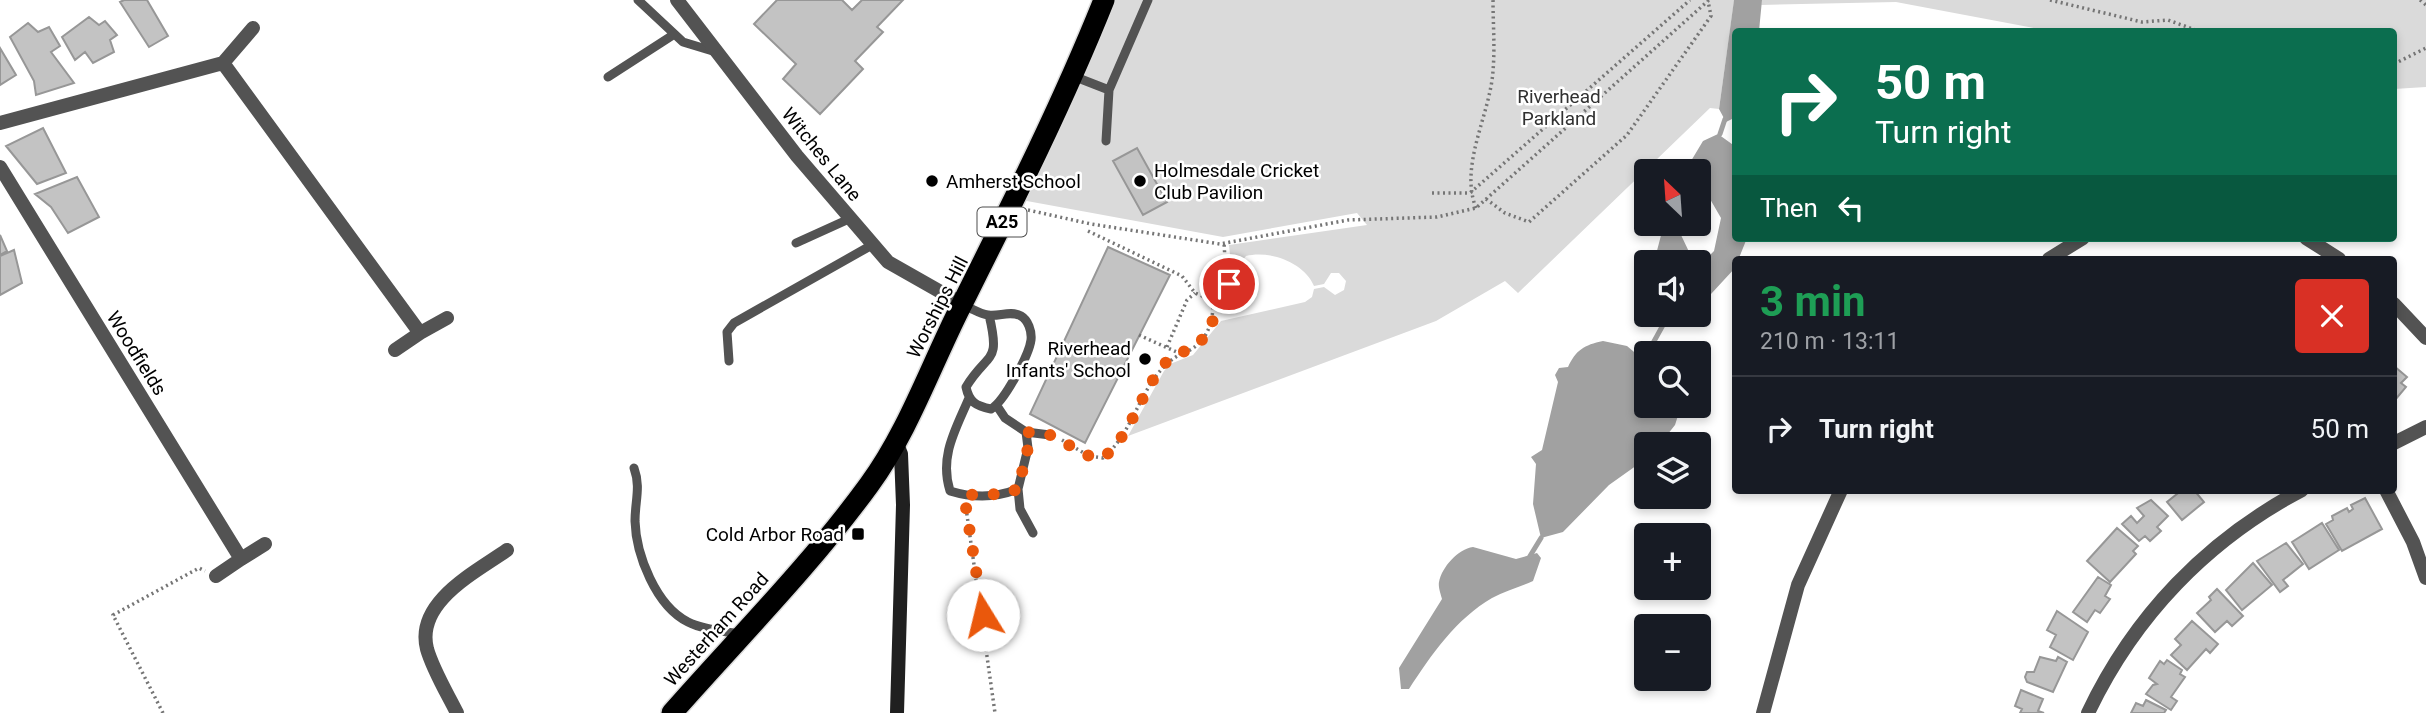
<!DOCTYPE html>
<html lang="en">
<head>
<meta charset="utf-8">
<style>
	body { margin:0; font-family:Roboto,sans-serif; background:#242831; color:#f1f3f6; height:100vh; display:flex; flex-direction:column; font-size:26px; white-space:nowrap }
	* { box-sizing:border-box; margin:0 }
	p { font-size:23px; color:#9ea1a6 }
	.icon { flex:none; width:38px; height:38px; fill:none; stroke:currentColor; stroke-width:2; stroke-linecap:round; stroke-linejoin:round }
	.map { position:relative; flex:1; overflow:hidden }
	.side { position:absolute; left:1732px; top:256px; width:665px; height:238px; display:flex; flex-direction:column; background:#171b24; border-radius:7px; box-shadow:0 4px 10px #0003 }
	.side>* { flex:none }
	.hud { position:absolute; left:1732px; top:28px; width:665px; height:214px; border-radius:7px; box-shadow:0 4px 10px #0003; background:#0b6e4f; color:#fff; overflow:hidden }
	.needle { width:46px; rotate:335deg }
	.buttons { position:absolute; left:1634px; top:159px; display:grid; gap:14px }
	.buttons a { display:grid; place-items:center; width:77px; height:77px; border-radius:7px; background:#171b24; box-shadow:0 4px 10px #0003; font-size:35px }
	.pin { position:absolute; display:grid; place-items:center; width:60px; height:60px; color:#fff; margin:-30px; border:4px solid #fff; border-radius:50%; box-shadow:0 2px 7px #0007 }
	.me { position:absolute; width:77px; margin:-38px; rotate:351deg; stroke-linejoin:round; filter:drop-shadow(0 0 5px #0008) }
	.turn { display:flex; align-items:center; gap:24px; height:147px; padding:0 28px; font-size:32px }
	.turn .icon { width:91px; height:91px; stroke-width:2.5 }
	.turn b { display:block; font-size:49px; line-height:60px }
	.then { display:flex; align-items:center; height:66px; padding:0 28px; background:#0003; gap:14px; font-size:26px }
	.round { display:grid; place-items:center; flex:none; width:74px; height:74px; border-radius:7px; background:#242831 }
	.headline { display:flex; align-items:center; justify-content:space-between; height:119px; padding:0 28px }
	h1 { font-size:42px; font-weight:700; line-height:52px; color:#1e9e55 }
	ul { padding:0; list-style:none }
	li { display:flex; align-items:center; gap:21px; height:105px; padding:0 28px; border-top:2px solid #363941 }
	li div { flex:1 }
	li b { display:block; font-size:26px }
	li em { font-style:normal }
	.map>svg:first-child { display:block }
	.green { fill:#dadada }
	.water { fill:#a1a1a1 }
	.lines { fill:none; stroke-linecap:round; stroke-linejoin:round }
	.stream { stroke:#a1a1a1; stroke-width:5 }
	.building { fill:#c3c3c3; stroke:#979797; stroke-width:2 }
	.highway-casing { stroke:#dbdbdb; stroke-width:24 }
	.path { stroke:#757575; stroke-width:3.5; stroke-dasharray:2 3.5; stroke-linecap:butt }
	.lane { stroke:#535353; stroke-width:9 }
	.street { stroke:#535353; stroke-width:14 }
	.secondary { stroke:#202020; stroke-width:14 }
	.highway { stroke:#000; stroke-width:21 }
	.route { stroke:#ea580c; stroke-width:12; stroke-dasharray:0 21.6 }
	.poi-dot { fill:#000; stroke:#fff; stroke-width:2.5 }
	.labels { text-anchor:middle; stroke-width:5; stroke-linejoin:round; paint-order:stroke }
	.shield { fill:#fff; stroke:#4c4c4c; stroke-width:2 }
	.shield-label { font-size:18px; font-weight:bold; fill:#000 }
	.park-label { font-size:19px; fill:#313131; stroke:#fff }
	.street-label { font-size:19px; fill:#000; stroke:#fff }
	.poi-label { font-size:19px; fill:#000; stroke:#fff; text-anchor:start }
</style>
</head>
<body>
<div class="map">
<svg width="2426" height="713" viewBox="0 0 2426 713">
	<rect width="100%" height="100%" fill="#fff"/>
	<path class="green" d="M1102,0H1734V1L1719,109L1710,108L1518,293L1505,281L1436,321L1128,436L1164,371L1170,364L1193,355L1221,321L1305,302L1312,297L1314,289L1324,287L1335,295L1344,290L1346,281L1339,273H1331L1324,284L1314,286C1304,262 1269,250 1246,256L1232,274L1229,245L1367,225L1357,213L1223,237L1011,198Z
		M1762,0H2426V87L2394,89V32H2055L1896,2L1761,5Z"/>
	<path class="water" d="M1734,0H1762L1759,31L1736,32V117L1726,122L1719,109Z
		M1718,134L1736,147V238H1747L1735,268L1699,307V262H1654L1664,224H1683L1681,235L1692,258L1704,261L1714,251L1721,218L1710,199H1699V172L1685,171L1703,141Z
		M1657,315H1691L1675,325L1662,326Z
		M1603,341L1627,346L1647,363V406H1681L1675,425L1660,444H1647V458L1609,485L1563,532L1541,538L1533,504L1536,464L1531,457L1542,450L1558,382L1555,375L1559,368L1568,367C1576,350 1584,345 1603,341Z
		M1473,547L1516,559L1537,553L1541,558L1533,581C1520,587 1505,591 1492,598C1457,618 1431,655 1409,689H1401L1399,668L1442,599C1441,595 1438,587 1439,582C1442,567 1458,549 1473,547Z"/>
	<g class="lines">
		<path class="stream" d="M1720,134L1725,119
			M1647,354L1663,325
			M1530,556L1541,538"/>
	</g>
	<path class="building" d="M124,0H147L168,36L149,47L120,2Z
		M777,0H842L852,10L862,0H903L877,27L883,32L855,61L863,69L820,114L783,79L796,64L754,24Z
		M89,17L99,25L105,21L117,35L110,40L114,52L93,63L85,52L75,60L62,37Z
		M28,23L38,32L49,27L60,46L51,52L74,83L36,95L34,81L10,37Z
		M0,48L16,75L0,85Z
		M43,128L66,173L37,184L6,146Z
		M1137,148L1167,202L1143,215L1113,161Z
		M77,177L99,217L68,233L51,207L35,194Z
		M0,235L7,251L0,255Z
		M1108,247L1170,275L1085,443L1030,414Z
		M14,250L22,283L0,295V256Z
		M2394,366L2407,377L2401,383L2406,387L2395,400Z
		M2182,490H2194L2204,502L2182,520L2167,502Z
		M2365,498L2382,529L2342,551L2326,524L2333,520L2332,516L2347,508L2349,512L2353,509L2351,505Z
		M2151,500L2168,516L2157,527L2161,531L2150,541L2145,536L2139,541L2122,524L2131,516L2137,523L2144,516L2137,508Z
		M2322,523L2339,550L2309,569L2292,542Z
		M2117,528L2138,546L2133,551L2136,554L2110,582L2087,561Z
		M2286,543L2303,564L2283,580L2288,586L2280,592L2257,561Z
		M2253,563L2272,585L2242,610L2226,590Z
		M2098,577L2111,585L2105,596L2110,599L2100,613L2095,610L2087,622L2073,612Z
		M2217,589L2243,616L2232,626L2227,621L2215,632L2197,613L2211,600L2209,597Z
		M2057,611L2088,632L2073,660L2050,647L2056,635L2047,630Z
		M2192,621L2218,644L2210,653L2206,649L2187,670L2171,655L2181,645L2175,639Z
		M2040,657L2056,661L2058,657L2067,662L2053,692L2027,682L2025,677L2027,672H2034Z
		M2167,660L2182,670L2180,674L2185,677L2171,697L2177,701L2171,710L2146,694L2153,685L2157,684L2149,678L2160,661L2164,664Z
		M2021,690L2043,699L2038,711L2044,713H2020L2022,709L2015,706Z
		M2146,700L2166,710L2164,713H2131L2136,703L2143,706Z"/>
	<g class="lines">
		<defs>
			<path id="highway" d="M672,713C738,638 810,566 869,485C908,432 931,365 961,306C1011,206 1062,105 1104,0"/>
		</defs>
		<use href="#highway" class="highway-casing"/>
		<path class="path" d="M2050,0L2142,22L2168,20L2201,32
			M2420,0L2426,5
			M2394,64L2426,48
			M1432,193H1470L1690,0
			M1486,199L1505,213L1529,222L1627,135L1711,16L1708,1
			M1476,208C1459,165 1490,115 1493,71C1495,47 1493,23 1493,0
			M1028,210L1091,224L1220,244L1348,220L1437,217L1476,208L1709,0
			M1088,231L1182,276L1195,293L1202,296L1215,297L1227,290L1224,243
			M1139,335L1181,354C1207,345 1214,323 1213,298
			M1167,347L1187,300L1195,293
			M1062,440L1089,456L1103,458C1137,430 1141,375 1181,354
			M966,508L995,713
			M163,713L113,615L199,568L205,571"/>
		<path class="lane" d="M638,0L683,42L716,52
			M1073,76L1109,90
			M608,77L673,35
			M1106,141L1109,90L1148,0
			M796,243L849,219
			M963,305C971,308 980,314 988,315C999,317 1010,310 1021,316C1028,320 1032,331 1031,340C1029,355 1004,402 991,409C976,406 969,402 966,387C988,351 1001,365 989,315
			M729,361L727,332L734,323L872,245
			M969,398C956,429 939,456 950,491C973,498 996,498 1018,489L1028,448L1026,432L1005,418L997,406
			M1026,432L1050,435
			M634,468C641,487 635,501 635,521C636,555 656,606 688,622C704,630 723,631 740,634
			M1018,489L1020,509L1033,533"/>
		<path class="street" d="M677,0L797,156L888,262L962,304
			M223,63L253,28
			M0,123L223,63L420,333L447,318
			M0,167L241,559L216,576
			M2306,238L2339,259
			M2049,259L2083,238
			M2394,304L2426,338
			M395,350L420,333
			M2394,443L2426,427
			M2386,490L2413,542L2426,578
			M241,559L265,544
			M457,713C447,693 433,670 427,649C415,602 476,572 507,550
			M1763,713L1798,585L1841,490
			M2088,713C2134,616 2207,540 2302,490"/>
		<path class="secondary" d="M896,442L901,454L903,505L897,713"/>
		<use href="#highway" class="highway"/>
	</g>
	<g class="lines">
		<path class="route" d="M983,615L964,495L1005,494L1018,489L1028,448L1026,432L1050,435L1089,456L1103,458C1130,436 1140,396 1161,368C1174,350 1197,353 1210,329C1215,318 1213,308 1213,297L1227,290L1229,284"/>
	</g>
	<g class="poi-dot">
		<circle cx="932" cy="181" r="7"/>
		<circle cx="1140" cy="181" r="7"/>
		<circle cx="1145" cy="359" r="7"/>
		<rect x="851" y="527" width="14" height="14" rx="3.5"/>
	</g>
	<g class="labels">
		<rect class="shield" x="977.5" y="207.5" width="49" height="29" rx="5"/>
		<g class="shield-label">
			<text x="1002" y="228">A25</text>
		</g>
		<g class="park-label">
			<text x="1559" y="103">Riverhead<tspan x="1559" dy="22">Parkland</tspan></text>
		</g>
		<g class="street-label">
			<text transform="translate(822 154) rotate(51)" y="7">Witches Lane</text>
			<text transform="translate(937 307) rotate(-63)" y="7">Worships Hill</text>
			<text transform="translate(137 353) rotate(58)" y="7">Woodfields</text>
			<text transform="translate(716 629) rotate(-48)" y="7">Westerham Road</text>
		</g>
		<g class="poi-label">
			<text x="1154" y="177">Holmesdale Cricket<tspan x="1154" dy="22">Club Pavilion</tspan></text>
			<text x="946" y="188">Amherst School</text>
			<text x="1131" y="355" text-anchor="end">Riverhead<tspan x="1131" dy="22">Infants' School</tspan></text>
			<text x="844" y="541" text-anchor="end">Cold Arbor Road</text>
		</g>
	</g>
</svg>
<div class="buttons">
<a><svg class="needle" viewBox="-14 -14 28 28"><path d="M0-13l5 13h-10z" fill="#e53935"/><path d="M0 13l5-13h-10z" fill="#9ea1a6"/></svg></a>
<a><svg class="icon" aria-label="sound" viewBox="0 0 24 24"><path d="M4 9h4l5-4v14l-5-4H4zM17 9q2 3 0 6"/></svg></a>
<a><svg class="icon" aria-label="search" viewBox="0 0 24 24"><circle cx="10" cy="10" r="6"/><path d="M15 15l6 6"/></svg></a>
<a><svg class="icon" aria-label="layers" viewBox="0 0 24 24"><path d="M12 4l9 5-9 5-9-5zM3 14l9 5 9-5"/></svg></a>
<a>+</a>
<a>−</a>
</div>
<div class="pin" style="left:1229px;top:284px;background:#d93025"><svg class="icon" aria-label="arrive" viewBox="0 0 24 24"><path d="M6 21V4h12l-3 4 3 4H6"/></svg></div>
<svg class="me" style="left:983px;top:615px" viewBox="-20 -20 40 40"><circle r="19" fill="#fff"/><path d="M0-13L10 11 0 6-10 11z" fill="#ea580c"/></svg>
<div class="hud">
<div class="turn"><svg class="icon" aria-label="right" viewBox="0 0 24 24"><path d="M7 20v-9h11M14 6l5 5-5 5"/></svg><div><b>50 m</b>Turn right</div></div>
<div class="then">Then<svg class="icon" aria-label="left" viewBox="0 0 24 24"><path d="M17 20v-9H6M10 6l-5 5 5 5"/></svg></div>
</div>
<section class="side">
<div class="headline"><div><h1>3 min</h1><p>210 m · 13:11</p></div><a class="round" style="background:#d93025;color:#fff"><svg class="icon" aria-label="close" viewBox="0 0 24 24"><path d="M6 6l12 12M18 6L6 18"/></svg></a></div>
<ul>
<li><svg class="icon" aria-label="right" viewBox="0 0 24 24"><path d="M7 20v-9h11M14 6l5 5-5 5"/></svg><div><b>Turn right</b></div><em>50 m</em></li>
</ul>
</section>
</div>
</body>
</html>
